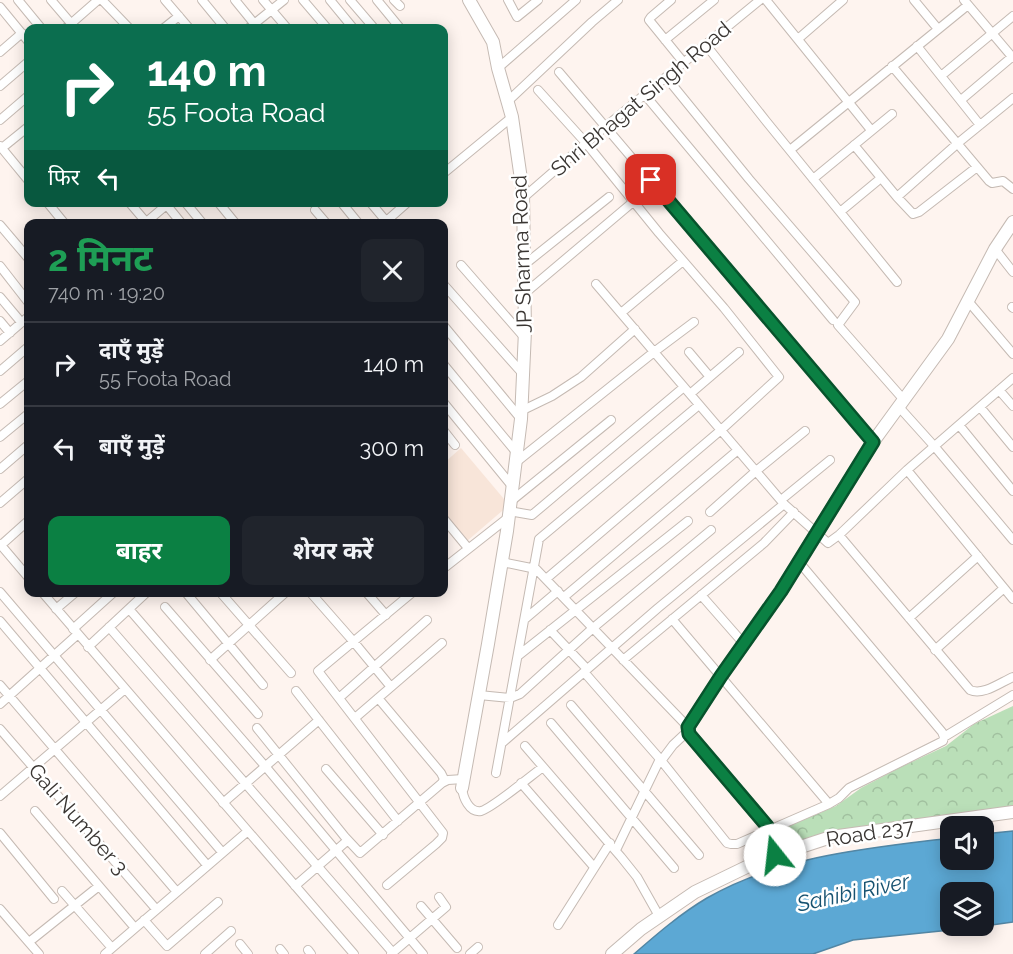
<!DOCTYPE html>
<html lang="hi">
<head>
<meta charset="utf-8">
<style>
	body { margin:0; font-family:Raleway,"Noto Sans Devanagari",sans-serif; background:#20242c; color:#f1f3f6; height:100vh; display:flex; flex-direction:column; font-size:22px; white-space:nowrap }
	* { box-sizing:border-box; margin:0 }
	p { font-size:20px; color:#9ea1a6 }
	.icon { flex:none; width:33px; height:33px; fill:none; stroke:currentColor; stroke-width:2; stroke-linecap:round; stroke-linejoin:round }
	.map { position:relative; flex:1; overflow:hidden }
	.side { position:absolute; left:24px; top:219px; width:424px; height:378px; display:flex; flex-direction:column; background:#171b24; border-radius:12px; box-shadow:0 3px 15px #0003 }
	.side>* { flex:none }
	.top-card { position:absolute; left:24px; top:24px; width:424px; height:183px; border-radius:12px; box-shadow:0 3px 15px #0003; background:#0b6e4f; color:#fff; overflow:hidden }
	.buttons { position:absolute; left:940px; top:816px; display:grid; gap:12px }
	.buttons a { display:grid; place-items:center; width:54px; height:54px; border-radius:12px; background:#171b24; box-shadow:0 3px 15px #0003; font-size:30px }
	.pin { position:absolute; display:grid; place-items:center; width:51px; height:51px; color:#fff; margin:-26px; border-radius:12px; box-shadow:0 3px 9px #0006 }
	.me { position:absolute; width:66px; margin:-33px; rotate:344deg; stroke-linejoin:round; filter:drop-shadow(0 0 4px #0008) }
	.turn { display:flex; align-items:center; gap:21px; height:126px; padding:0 24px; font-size:27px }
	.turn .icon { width:78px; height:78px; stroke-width:2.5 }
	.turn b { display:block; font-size:42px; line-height:51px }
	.then { display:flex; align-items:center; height:57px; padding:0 24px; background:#0003; gap:12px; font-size:22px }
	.round { display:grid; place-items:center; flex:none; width:63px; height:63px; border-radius:12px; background:#20242c }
	.head { display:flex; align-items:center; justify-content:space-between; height:102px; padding:0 24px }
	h1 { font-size:36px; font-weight:700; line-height:45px; color:#1e9e55 }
	.action { display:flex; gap:12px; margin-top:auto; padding:12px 24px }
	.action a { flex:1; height:69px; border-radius:12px; background:#0b8043; color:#fff; font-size:24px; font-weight:700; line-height:69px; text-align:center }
	.action a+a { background:#20242c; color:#f1f3f6 }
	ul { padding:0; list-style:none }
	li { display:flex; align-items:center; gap:18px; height:84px; padding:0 24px; border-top:2px solid #363941 }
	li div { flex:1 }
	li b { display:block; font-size:22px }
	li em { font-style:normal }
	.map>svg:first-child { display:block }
	.built { fill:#f8e5d9 }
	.park { fill:url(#park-crowns) }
	.water { fill:#5ca8d4; stroke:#5286a4; stroke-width:1.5; fill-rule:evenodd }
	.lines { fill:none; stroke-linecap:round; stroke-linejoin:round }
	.street-casing { stroke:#c5bab3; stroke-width:10 }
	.secondary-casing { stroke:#c5bab3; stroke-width:14 }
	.street { stroke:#fff; stroke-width:8 }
	.secondary { stroke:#fff; stroke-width:12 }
	.route-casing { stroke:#07532c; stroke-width:15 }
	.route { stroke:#0b8043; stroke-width:10 }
	.labels { text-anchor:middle; stroke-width:5; stroke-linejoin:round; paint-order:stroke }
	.street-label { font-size:21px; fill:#3a3633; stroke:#fff }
	.water-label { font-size:22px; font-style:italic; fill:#175270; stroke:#fff }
</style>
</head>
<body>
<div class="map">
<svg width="1013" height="954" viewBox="0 0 1013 954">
	<defs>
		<pattern id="park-crowns" width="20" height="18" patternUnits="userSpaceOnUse" patternTransform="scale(1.5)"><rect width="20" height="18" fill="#badfb8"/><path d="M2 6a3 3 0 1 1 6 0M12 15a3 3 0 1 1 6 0" fill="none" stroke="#a1c09f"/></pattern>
	</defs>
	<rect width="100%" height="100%" fill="#fef4ef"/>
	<path class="built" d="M461,448L509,505L467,541L444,513V463Z"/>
	<path class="park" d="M1013,706V806L826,833L782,849L780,830L836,806L861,788L901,767L946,746L974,724Z"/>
	<path class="water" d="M1013,831V922L970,928L853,940L813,954H634C657,934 680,914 707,898C780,856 868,848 951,838V860H984V834ZM951,892H984V926H951Z"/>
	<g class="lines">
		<defs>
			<path id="street" d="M18,0L41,28
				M51,0L75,28
				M102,0L129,28
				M165,0L189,28
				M202,0L225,28
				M235,0L257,27
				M263,0L287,28
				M303,0L327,28
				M330,0L353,28
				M350,0L374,28
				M377,0L400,28
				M394,0L400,6
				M508,0L517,17L538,0
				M671,0L651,17L649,20L684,63
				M766,0L871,130
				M914,0L938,29
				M964,0L1013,58
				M0,7L28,41
				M66,28L98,0
				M164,28L179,16
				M249,28L284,0
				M798,39L843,0
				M665,40L714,0
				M706,45L766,121L897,282
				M917,46L980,125
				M0,52L22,33
				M892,66L989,181L992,183L1003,181L1013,189
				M498,68L576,0
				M559,72L873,442
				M941,76L1013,16
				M666,77L749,179L855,302L838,325L904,400
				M0,86L28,62
				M538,90L586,143L659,233L724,308L779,377L721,430L546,579
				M645,95L833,320
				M961,100L1013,56
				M508,101L592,22L618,0
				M0,120L28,96
				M854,145L897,197L913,214L919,212L977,167
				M0,146L28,180
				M2,148L28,127
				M790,150L968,5
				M444,173L512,117
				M813,179L892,114
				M897,197L958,143L1013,98
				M523,198L599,132L760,0
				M47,202L65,224
				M129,202L146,222
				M185,202L203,224
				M218,202L236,224
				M341,202L359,224
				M370,202L386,221
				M165,203L182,224
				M315,210L327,224
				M840,212L881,178
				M144,224L170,202
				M383,224L408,202
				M0,225L28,258
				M995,249L1013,272
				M461,265L524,337
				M524,265L609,197
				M0,266L28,302
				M596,284L784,504L828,543L839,535L907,470L1013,378
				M444,285L523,374
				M524,294L633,202
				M0,297L21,322
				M968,301L1013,354
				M1012,307L1013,308
				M621,313L683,261
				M0,321L10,333
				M444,326L521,419
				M0,341L28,317
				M689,352L710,377
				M444,365L516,452
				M0,371L28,347
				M999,390L1013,406
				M690,394L739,352
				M444,403L512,486
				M0,404L28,381
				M899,407L935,447L1013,540
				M980,407L1013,447
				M521,411L552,396L581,377L635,329
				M959,425L1013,491
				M444,431L455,445
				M0,437L28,414
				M515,463L654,352L694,322
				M0,469L28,445
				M907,470L1013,599
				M781,500L830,460
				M510,502L611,420
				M0,503L28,479
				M509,511L532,515L684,387
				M710,512L756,471L805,431
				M444,519L468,548
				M839,535L970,690C983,696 1001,682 1013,677
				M0,544L28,577
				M0,546L28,521
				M502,562L536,569L688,727
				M799,562L942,732L944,737L943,741L849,788L839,798L829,804
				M444,568L509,517
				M0,592L222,852
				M42,592L354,954
				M220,592L291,673
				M310,592L353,641L391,687
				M366,592L386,615
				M187,594L263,685
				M701,595L744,644
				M564,597L738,450
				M165,607L258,714
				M56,609L76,592
				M129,609L265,766L423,954
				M909,618L978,556
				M525,619L558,591
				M0,621L207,865
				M109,627L394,954
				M73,629L114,592
				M550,630L587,669
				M88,647L147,592
				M935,650L1004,588
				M519,655L688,521
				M210,660L286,592
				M623,660L764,543L794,512
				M584,672L660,759L727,843L731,844H737L829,804L672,619
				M0,685L177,892
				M296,691L398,821
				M479,695L510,698L520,694L593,628L711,530
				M339,698L427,620
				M0,704L78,634
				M571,705L699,855
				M355,718L442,643
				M551,723L674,868
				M257,728L345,837L360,853L435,789L442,783L444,779L441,773L378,698
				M0,729L156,909
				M944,737L1013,695
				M502,743L658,608L784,504
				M525,746L621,857L637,877L659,916
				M661,761L673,745L688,731
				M326,769L383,835
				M496,773L539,539L699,405
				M442,783L448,780L463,779
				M521,783L594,867
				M462,788C463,797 469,813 481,811C491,809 532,775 543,767
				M0,796L125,689
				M223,803L319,720
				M35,811L135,928
				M0,833L54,899
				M616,850L660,759
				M387,885L436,844L442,838L443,833L318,671L413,592
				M295,886L348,840
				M62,891L112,948
				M421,906L457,948
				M0,909L39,954
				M144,920L167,946L218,902
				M558,925L610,843
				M29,942L99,886
				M240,944L248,954
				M280,949L284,954
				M308,950L311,954
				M105,954L248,831
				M205,954L231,931
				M391,954L446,907L439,897
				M470,954L478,947"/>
			<path id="secondary" d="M462,788L488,644L507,531L521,419L525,331L523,193L512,117L498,68L493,42L469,0
				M775,855L767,826L689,734L688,727L721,676L781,591L873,442L948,339L995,249L1013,222
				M612,954L641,929L695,892L761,860L831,837L1013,812"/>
		</defs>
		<use href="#street" class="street-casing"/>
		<use href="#secondary" class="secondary-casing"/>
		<use href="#street" class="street"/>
		<use href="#secondary" class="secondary"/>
	</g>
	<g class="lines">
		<defs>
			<path id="route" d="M651,180L873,442L781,591L721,676L688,727L689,734L767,826L775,855"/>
		</defs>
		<use href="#route" class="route-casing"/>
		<use href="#route" class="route"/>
	</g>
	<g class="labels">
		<g class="street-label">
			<text transform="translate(641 99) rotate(-40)" y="7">Shri Bhagat Singh Road</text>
			<text transform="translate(522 254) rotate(-92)" y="7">JP Sharma Road</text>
			<text transform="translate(78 819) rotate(49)" y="7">Gali Number 3</text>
			<text transform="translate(870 833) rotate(-9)" y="7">Road 237</text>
		</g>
		<g class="water-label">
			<text transform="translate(853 892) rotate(-12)" y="8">Sahibi River</text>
		</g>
	</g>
</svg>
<div class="buttons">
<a><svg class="icon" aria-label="sound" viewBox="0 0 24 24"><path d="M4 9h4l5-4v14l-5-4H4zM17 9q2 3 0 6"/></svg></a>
<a><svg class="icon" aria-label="layers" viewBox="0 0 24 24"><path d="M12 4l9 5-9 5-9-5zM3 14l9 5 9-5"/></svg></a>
</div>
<div class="pin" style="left:651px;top:180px;background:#d93025"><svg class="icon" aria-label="arrive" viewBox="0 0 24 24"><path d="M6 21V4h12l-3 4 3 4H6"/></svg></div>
<svg class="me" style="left:775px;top:855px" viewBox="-20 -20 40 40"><circle r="19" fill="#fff"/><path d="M0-13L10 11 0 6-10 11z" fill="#0b8043"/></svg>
<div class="top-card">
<div class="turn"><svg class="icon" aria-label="right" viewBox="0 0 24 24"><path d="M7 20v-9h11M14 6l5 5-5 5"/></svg><div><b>140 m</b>55 Foota Road</div></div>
<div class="then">फिर<svg class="icon" aria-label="left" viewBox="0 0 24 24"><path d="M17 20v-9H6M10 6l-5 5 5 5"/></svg></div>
</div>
<section class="side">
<div class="head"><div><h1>2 मिनट</h1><p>740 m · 19:20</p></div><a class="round"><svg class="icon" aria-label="close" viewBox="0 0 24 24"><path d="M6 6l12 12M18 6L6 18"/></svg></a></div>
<ul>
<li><svg class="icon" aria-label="right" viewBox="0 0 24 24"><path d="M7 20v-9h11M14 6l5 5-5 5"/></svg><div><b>दाएँ मुड़ें</b><p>55 Foota Road</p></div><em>140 m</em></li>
<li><svg class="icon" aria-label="left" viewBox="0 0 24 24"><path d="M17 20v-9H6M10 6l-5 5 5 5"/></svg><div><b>बाएँ मुड़ें</b></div><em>300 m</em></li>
</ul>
<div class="action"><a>बाहर</a><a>शेयर करें</a></div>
</section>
</div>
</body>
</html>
